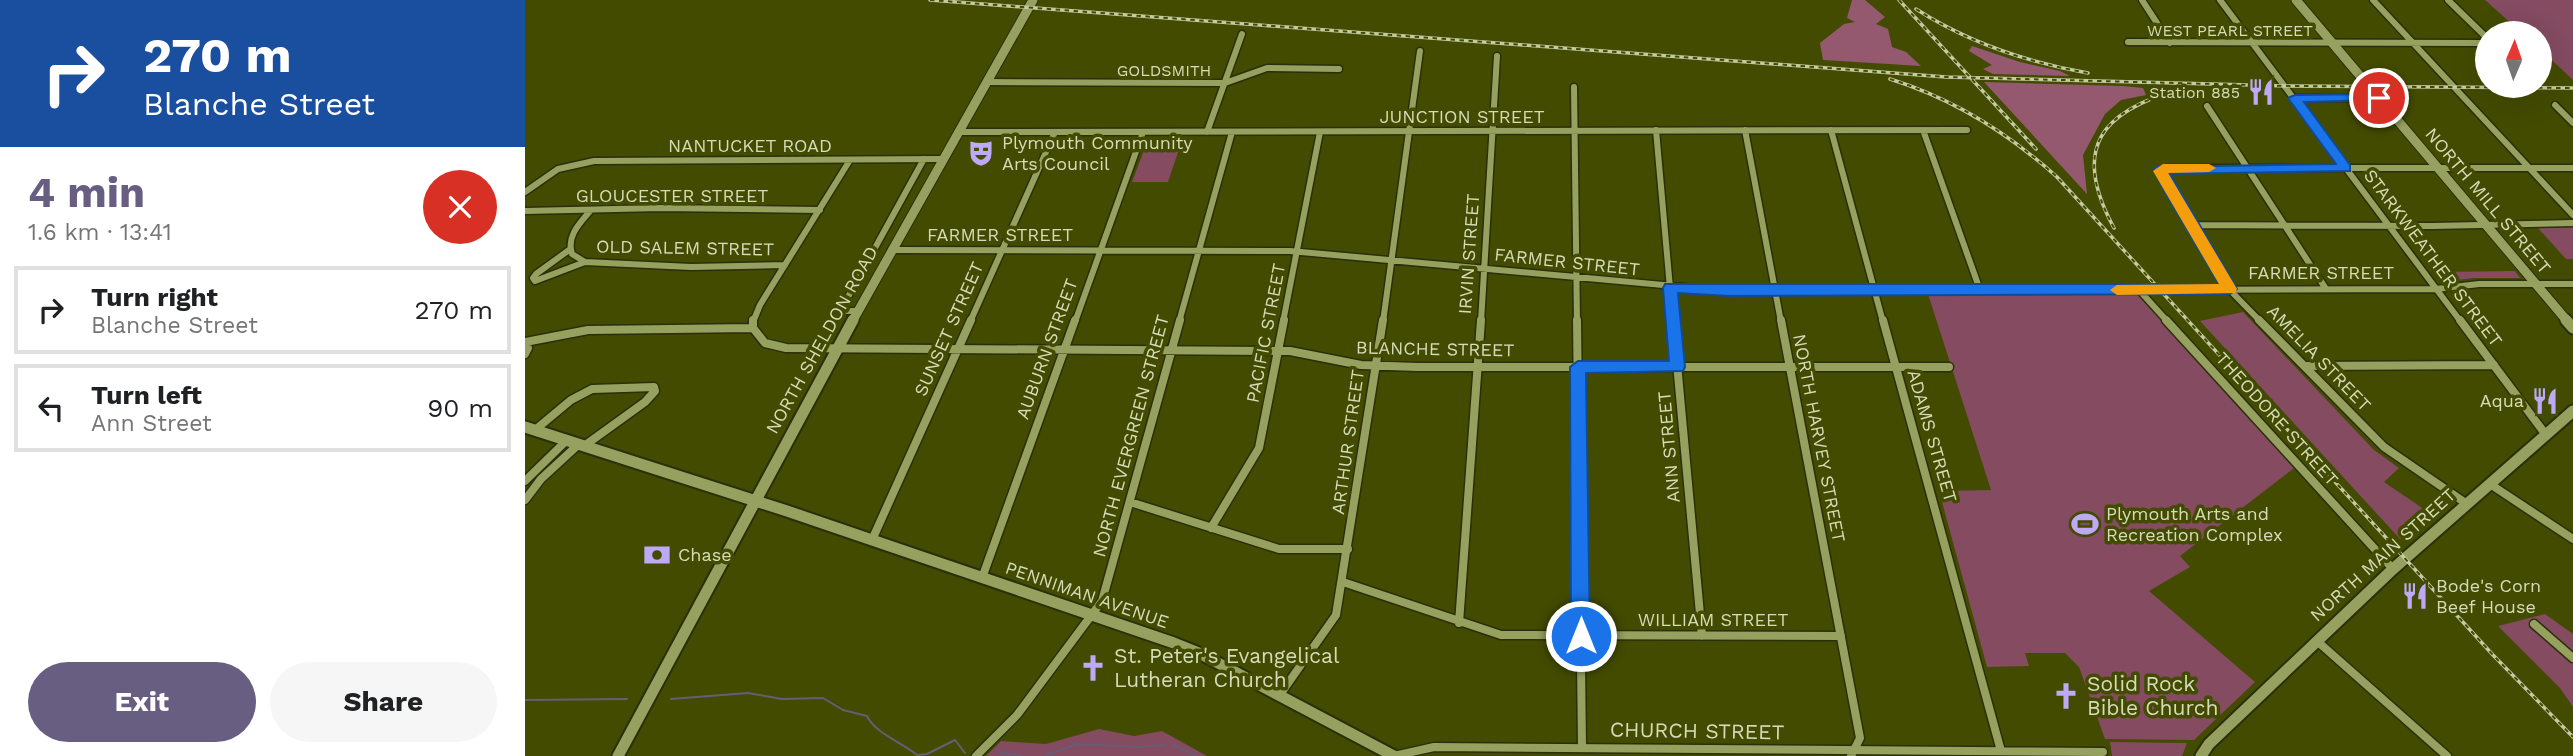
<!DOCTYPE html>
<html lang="en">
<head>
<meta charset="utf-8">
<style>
	body { margin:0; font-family:"Work Sans",sans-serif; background:#f6f6f6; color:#202124; height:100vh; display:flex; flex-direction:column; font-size:26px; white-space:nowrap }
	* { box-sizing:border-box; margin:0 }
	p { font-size:23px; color:#757577 }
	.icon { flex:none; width:38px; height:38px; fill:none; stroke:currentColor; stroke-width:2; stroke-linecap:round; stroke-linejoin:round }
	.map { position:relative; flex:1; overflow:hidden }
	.details { display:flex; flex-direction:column; background:#fff; width:525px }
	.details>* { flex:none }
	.guide { background:#1a4fa0; color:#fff; overflow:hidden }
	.needle { width:46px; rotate:2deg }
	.fabs { position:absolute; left:1950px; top:21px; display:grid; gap:14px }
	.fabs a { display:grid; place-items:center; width:77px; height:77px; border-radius:50%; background:#fff; box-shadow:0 7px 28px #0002; font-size:35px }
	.pin { position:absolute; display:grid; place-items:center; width:60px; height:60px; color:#fff; margin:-30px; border:4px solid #fff; border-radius:50%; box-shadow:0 2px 7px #0007 }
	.me { position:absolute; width:77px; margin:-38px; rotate:0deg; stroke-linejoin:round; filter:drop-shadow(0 0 5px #0008) }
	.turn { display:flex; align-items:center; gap:24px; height:147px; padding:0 28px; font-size:32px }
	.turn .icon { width:91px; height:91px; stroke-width:2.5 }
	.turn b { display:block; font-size:49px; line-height:60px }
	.round { display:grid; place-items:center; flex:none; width:74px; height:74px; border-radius:37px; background:#f6f6f6 }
	.headline { display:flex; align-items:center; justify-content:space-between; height:119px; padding:0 28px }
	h1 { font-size:42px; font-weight:700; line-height:52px; color:#675e82 }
	.action { display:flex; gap:14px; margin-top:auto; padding:14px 28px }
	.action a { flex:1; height:80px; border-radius:42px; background:#675e82; color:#fff; font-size:28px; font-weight:700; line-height:80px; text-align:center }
	.action a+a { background:#f6f6f6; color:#202124 }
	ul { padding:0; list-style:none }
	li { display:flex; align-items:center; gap:21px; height:88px; margin:0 14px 10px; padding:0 14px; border:4px solid #e0e0e0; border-radius:0px }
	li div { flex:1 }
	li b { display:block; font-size:26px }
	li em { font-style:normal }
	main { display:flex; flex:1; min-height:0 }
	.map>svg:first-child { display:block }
	.green { fill:#844b61 }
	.forest { fill:#95596f }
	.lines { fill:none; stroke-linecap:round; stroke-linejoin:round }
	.stream { stroke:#665d74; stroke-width:2 }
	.street-far1-casing { stroke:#2a2f0c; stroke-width:9 }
	.street-casing { stroke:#2a2f0c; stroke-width:11 }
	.secondary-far1-casing { stroke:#2a2f0c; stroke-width:11 }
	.secondary-casing { stroke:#2a2f0c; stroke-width:15 }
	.street-far1 { stroke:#97a15f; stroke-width:6 }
	.street { stroke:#97a15f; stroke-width:8 }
	.secondary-far1 { stroke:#97a15f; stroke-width:9 }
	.secondary { stroke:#97a15f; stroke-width:11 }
	.rail-casing { stroke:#c4cba4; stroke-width:3.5 }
	.rail { stroke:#434b00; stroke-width:2; stroke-dasharray:4.5; stroke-linecap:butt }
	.route { fill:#1a73e8; stroke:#114b97; stroke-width:2 }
	.slow { fill:#f59e0b }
	.labels { text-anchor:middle; stroke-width:7; stroke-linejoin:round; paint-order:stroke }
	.far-street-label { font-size:16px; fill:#d5dcba; stroke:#434b00 }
	.far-poi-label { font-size:16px; fill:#d5dcba; stroke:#434b00; text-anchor:end }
	.street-label { font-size:18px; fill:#d5dcba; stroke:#434b00 }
	.poi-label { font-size:18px; fill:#d5dcba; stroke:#434b00; text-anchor:start }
	.near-poi-label { font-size:21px; fill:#d5dcba; stroke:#434b00; text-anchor:start }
	.near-street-label { font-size:21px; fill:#d5dcba; stroke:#434b00 }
</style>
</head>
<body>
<main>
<section class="details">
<div class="guide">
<div class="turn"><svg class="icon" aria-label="right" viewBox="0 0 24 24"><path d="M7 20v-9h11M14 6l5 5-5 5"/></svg><div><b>270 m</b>Blanche Street</div></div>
</div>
<div class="headline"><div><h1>4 min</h1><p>1.6 km · 13:41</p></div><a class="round" style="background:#d93025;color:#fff"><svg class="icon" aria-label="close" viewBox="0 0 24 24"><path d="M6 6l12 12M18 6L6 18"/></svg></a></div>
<ul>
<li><svg class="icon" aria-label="right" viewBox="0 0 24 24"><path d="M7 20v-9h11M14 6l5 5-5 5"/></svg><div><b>Turn right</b><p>Blanche Street</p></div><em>270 m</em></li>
<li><svg class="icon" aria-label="left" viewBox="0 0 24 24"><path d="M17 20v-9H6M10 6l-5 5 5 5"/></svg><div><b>Turn left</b><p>Ann Street</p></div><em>90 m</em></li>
</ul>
<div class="action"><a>Exit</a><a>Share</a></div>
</section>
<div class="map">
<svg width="2048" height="756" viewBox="0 0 2048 756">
	<rect width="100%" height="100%" fill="#434b00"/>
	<path class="green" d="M1960,0H2048V80L2014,48V33H1997Z
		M624,137H658L643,182H607Z
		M2012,227H2048V259H2041Z
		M1990,271L1995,278H1948L1916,282L1908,272Z
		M1403,294H1615L1769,468L1655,556L1665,567L1624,591L1730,682L1669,740L1580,739L1554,667L1540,653H1500L1504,666L1462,667L1414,491L1466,490Z
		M1718,312L1849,450L1874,468L1859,482L1909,516L1875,539L1675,321Z
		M2020,614L2048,634V707L2035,688L1973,626Z
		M574,729L609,736L637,731L682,756H461L476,741L521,744Z
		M1585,742L1662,743L1657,756H1587Z"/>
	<path class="forest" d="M1327,0H1340L1360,17L1351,24L1363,29L1367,47L1381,52L1396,66L1298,60L1295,43L1319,24L1330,22L1322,18Z
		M1447,46L1495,62L1535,71L1545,76L1468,74L1458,69L1467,65L1444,51Z
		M1459,82L1598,86L1618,88L1621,95L1596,100L1580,114L1558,155L1562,194Z"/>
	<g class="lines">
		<path class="stream" d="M146,699L223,693L257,699L298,698L318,710L342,716C350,733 376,742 392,755L402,754L430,740L440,753
			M0,700L102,699
			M647,745L672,756
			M474,752L497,756
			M519,756L552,744L614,747L639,745"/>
		<defs>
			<path id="street-far1" d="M1617,0L1645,43
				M1695,0L1936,322
				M1848,0L2048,215
				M1923,0L1962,38
				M1603,42L1962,43
				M461,82L700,83L742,68L814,69
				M1049,87L1052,322
				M1770,98H1854
				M2030,105L2048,123
				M1682,106L1801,289
				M1131,130L1148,322
				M1220,130L1256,322
				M1306,130L1358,322
				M1398,130L1455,290
				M433,132L1442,130
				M682,132L717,34
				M0,192L33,169L69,161L417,159
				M66,210C55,223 41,236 47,254L60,262L166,267L260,265
				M0,211L136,208L295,210
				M1665,225L1907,226L2048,223
				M44,250L11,274L8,278L10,281L60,262
				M366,250L765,251L1204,291L1911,289L1954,284H2048
				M1614,290L1643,322
				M332,311H320L318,306L399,159
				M228,322L235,305L325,160
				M445,322L530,132
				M550,322L618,132
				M654,322L707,132
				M758,322L795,132
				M858,322L895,51
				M956,322L972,56
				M1736,322L1699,284L1635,171L1641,168H2048"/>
			<path id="street" d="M228,320V328
				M1052,320L1057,747
				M1148,320L1177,636
				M1256,320L1335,738L1326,756
				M1358,320L1476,751
				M1641,320L1868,569
				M1734,320L1859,447L1942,504
				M1935,320L2021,435
				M0,342L63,330L228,328L240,343L261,348L765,351L836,365L892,367H1424
				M0,344L3,348L0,354
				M1780,366L1969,365
				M10,430L46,400L67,389L129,387L130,391L120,402L59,446
				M0,481L42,440
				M1965,484L2048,539
				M0,500L16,479L54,444
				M605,502L754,549H823
				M686,528L734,448L759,320
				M347,540L446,320
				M457,578L550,320
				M818,582L976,635L1316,636
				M934,623L956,320
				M2009,624L2048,658
				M1792,641L1922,756
				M754,696L811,615L858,320
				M451,756L492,715L577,601L655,320
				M869,756L909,747L1578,752"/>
			<path id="secondary-far1" d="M1771,0L2043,322
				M327,322L508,0"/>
			<path id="secondary" d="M2041,320L2048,328
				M0,427L262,511L649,643L674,653L869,756
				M93,756L328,320
				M1676,756L1684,744L1868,569L2048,411"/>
		</defs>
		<use href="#street-far1" class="street-far1-casing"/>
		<use href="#street" class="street-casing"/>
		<use href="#secondary-far1" class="secondary-far1-casing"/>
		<use href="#secondary" class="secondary-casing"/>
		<use href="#street-far1" class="street-far1"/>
		<use href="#street" class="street"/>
		<use href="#secondary-far1" class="secondary-far1"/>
		<use href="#secondary" class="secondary"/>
		<defs>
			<path id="rail" d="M405,0L1421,77L1766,86L2048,88
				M1374,0L1511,149
				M1391,9C1444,43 1501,62 1563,73
				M1365,79C1429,99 1482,132 1532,177L1968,655L2048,737
				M1589,228C1546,149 1575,111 1656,89"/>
		</defs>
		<use href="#rail" class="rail-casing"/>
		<use href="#rail" class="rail"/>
	</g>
	<path class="route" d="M1854,94L1858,95V100L1779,102L1825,165V171L1645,174L1712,289L1705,294L1204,296L1153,293L1160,367L1158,371L1061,373L1065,636L1063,642L1056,644L1049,642L1046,636L1045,367L1053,361H1144L1138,288L1140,284H1694L1639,190L1629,170L1631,167L1811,164L1763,98L1770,95Z"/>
	<path class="slow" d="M1638,164H1684L1691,168L1684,172L1643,173L1712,289L1710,293L1592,295L1585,290L1592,285L1694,284L1628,171Z"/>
	<defs>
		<symbol id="restaurant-bare" viewBox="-9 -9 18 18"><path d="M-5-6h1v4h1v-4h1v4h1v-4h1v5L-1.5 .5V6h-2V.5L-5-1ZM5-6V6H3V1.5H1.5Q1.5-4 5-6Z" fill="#bda9f5" stroke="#434b00" stroke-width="2.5" paint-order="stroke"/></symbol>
		<symbol id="theatre-bare" viewBox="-9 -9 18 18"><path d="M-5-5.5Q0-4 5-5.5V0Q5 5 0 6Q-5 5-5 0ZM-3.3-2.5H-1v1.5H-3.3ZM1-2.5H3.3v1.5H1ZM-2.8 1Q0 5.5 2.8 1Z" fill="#bda9f5" stroke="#434b00" stroke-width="2.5" paint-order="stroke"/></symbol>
		<symbol id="stadium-bare" viewBox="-9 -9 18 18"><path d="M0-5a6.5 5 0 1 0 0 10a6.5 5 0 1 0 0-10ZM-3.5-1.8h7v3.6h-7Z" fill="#bda9f5" stroke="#434b00" stroke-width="2.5" paint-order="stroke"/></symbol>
		<symbol id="bank-bare" viewBox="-9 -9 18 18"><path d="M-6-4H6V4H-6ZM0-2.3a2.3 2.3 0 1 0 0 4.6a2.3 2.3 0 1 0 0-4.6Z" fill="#bda9f5" stroke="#434b00" stroke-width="2.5" paint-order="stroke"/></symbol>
		<symbol id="church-bare" viewBox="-9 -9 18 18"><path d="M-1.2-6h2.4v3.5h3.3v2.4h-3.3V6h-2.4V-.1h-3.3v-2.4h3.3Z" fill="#bda9f5" stroke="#434b00" stroke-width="2.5" paint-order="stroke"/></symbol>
	</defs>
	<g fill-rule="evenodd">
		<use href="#restaurant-bare" x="1717" y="73" width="38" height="38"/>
		<use href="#theatre-bare" x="437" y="134" width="38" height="38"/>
		<use href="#restaurant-bare" x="2001" y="382" width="38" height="38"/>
		<use href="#stadium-bare" x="1541" y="505" width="38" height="38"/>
		<use href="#bank-bare" x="113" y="536" width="38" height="38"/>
		<use href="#restaurant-bare" x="1871" y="577" width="38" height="38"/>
		<use href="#church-bare" x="549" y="649" width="38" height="38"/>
		<use href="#church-bare" x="1522" y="677" width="38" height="38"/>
	</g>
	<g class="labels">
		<g class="far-street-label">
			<text x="1705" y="36">WEST PEARL STREET</text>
			<text x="639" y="76">GOLDSMITH</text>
		</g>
		<g class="far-poi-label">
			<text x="1715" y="98">Station 885</text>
		</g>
		<g class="street-label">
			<text x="937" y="123">JUNCTION STREET</text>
			<text x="225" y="152">NANTUCKET ROAD</text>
			<text x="147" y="202">GLOUCESTER STREET</text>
			<text transform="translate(1963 201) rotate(50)" y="6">NORTH MILL STREET</text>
			<text x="475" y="241">FARMER STREET</text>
			<text transform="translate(160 248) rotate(1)" y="6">OLD SALEM STREET</text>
			<text transform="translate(944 254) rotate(-86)" y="6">IRVIN STREET</text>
			<text transform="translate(1908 258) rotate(53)" y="6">STARKWEATHER STREET</text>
			<text transform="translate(1042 262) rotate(6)" y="6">FARMER STREET</text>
			<text x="1796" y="279">FARMER STREET</text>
			<text transform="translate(424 329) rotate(-66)" y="6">SUNSET STREET</text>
			<text transform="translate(741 333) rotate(-79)" y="6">PACIFIC STREET</text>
			<text transform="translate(297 340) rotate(-61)" y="6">NORTH SHELDON ROAD</text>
			<text transform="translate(522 349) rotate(-70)" y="6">AUBURN STREET</text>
			<text transform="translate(910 349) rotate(1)" y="6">BLANCHE STREET</text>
			<text transform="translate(1794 358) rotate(46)" y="6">AMELIA STREET</text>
			<text transform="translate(1752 419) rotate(48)" y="6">THEODORE STREET</text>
			<text transform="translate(606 436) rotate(-75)" y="6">NORTH EVERGREEN STREET</text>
			<text transform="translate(1407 436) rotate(74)" y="6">ADAMS STREET</text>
			<text transform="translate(1294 438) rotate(79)" y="6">NORTH HARVEY STREET</text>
			<text transform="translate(823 442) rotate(-82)" y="6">ARTHUR STREET</text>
			<text transform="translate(1144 447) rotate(-95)" y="6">ANN STREET</text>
			<text transform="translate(1858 555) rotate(-42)" y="6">NORTH MAIN STREET</text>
			<text transform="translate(562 595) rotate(19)" y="6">PENNIMAN AVENUE</text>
			<text x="1188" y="626">WILLIAM STREET</text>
		</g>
		<g class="poi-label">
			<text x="477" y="149">Plymouth Community<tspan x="477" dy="21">Arts Council</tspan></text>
			<text x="1999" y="407" text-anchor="end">Aqua</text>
			<text x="1581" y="520">Plymouth Arts and<tspan x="1581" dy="21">Recreation Complex</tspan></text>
			<text x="153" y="561">Chase</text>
			<text x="1911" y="592">Bode's Corn<tspan x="1911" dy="21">Beef House</tspan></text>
		</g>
		<g class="near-poi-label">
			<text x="589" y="663">St. Peter's Evangelical<tspan x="589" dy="24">Lutheran Church</tspan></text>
			<text x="1562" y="691">Solid Rock<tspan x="1562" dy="24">Bible Church</tspan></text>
		</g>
		<g class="near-street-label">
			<text transform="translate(1172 731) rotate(1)" y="7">CHURCH STREET</text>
		</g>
	</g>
</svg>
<div class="fabs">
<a><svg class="needle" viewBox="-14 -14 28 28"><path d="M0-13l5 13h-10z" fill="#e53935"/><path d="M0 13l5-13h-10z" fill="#757577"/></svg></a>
</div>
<div class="pin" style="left:1854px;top:98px;background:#d93025"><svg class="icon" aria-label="arrive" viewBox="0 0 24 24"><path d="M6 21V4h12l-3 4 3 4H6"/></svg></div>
<svg class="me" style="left:1056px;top:636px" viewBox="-20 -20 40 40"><circle r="17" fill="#1a73e8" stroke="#fff" stroke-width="3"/><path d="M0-11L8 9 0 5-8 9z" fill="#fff"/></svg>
</div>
</main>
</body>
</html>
